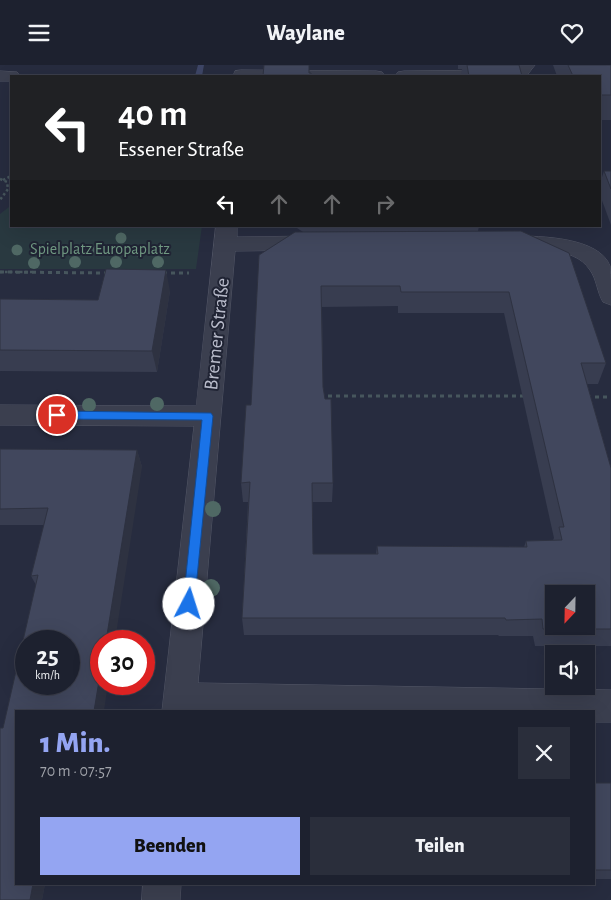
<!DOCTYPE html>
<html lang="de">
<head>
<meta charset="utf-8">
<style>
	body { margin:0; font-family:"Alegreya Sans",sans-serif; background:#2a2e3b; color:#f1f3f6; height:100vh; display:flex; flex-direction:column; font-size:19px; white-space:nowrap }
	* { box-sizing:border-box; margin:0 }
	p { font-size:16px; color:#a0a3aa }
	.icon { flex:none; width:28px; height:28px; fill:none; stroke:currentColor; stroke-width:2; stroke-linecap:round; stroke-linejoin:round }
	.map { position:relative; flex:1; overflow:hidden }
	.side { position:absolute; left:15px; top:645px; width:580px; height:175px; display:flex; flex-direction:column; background:#1d212f; border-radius:0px; box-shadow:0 5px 20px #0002,0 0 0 1px #3b3e4b }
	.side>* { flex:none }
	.hud { position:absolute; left:10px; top:10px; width:591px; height:152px; border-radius:0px; box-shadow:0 5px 20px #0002,0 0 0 1px #3b3e4b; background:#202124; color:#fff; overflow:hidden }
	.needle { width:32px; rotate:202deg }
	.controls { position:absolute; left:545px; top:520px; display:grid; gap:10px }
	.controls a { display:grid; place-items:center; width:50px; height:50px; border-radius:0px; background:#1d212f; box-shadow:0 5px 20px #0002,0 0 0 1px #3b3e4b; font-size:25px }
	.speed { position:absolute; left:15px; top:565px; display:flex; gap:10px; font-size:25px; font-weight:700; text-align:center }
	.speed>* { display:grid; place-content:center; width:65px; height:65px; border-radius:50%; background:#1d212f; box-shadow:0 5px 20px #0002,0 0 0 1px #3b3e4b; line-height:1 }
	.speed small { font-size:12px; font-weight:400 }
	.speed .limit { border:8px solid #d22; background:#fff; color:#111 }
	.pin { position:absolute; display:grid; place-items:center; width:42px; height:42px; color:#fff; margin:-21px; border:2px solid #fff; border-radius:50%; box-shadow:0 1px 5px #0007 }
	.me { position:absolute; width:55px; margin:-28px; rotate:5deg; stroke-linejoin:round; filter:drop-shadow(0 0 4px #0008) }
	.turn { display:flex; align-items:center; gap:18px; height:105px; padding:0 25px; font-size:22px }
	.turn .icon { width:65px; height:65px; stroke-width:2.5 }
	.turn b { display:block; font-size:35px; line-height:42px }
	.lanes { display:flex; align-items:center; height:48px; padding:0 25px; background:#0003; justify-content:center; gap:25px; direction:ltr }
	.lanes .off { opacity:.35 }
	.round { display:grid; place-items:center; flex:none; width:52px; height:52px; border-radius:0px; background:#2a2e3b }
	.headline { display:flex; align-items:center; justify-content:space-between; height:85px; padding:0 25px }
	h1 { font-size:30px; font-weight:800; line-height:38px; color:#94a5f2 }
	.primary-button { display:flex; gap:10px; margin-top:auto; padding:10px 25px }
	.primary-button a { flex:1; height:58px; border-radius:0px; background:#94a5f2; color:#111; font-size:20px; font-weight:800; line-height:58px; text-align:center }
	.primary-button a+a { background:#2a2e3b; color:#f1f3f6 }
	header { display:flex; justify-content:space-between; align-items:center; height:65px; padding:0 25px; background:#1d212f; font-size:22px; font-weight:800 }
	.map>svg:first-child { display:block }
	.green { fill:#293940 }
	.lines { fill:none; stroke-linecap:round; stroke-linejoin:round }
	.stream { fill:#3e4667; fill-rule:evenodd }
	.street-casing { stroke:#535767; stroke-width:1 }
	.path-far1 { stroke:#47565d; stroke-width:2.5; stroke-dasharray:2.5 2.5; stroke-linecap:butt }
	.path { stroke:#47565d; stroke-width:3; stroke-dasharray:4 4; stroke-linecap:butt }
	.street { fill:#3b3f4f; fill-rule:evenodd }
	.tree { fill:#4f6864 }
	.wall { fill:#383d50; fill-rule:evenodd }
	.shaded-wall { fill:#2e3241 }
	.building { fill:#41475d; stroke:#2e3241; fill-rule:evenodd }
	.route { fill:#1a73e8; stroke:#114b97 }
	.labels { text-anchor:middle; stroke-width:4; stroke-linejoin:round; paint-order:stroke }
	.far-park-label { font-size:16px; fill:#709982; stroke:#202434 }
	.street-label { font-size:20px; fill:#b8bbca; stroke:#202434 }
</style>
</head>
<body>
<header><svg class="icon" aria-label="menu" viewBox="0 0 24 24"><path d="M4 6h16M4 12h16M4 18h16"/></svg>Waylane<svg class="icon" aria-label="heart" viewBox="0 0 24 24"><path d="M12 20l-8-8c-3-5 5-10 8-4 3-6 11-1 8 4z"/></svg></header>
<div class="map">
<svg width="611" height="835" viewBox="0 0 611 835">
	<rect width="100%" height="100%" fill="#272c3f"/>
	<path class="green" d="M11,136V161H202L196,204H0V149L9,142Z"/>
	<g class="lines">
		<path class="stream" d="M198,0H204L202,11H195Z"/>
		<defs>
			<path id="street" d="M517,0H535L528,9L520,11H395L398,7L404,6L505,5Z
				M241,5L376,6L382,7L385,11H233L235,6Z
				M0,6L17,7L20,11H11V16H0Z
				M216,161H237V172L315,171L323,173L326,178L323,183L315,185L235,186L198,618L611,625V657H594V646H162L194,361L0,360V340L196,341Z
				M515,171C540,171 599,172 610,201C611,211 611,229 611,240L603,237C597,227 597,215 590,205C572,178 534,190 507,183L504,178L507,173Z
				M143,819H181L180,835H142Z"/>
		</defs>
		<use href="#street" class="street-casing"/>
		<path class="path-far1" d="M0,114L7,117L8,124L0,135
			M3,115L11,111
			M0,207H35"/>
		<path class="path" d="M0,207L107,208
			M163,208H189
			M320,331H526
			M587,332H611"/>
		<use href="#street" class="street"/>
	</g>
	<g class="tree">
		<circle cx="121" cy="173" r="5.5"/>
		<circle cx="59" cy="184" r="5.5"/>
		<circle cx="17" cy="185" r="5.5"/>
		<circle cx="98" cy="185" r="5.5"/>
		<circle cx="139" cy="186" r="5.5"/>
		<circle cx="75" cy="197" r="6"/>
		<circle cx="116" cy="197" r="6"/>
		<circle cx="158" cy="197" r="6"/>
		<circle cx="34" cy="198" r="6"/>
		<circle cx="157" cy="339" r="7"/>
		<circle cx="89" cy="340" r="7"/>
		<circle cx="213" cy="444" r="8"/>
		<circle cx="211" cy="523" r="9"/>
	</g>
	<path class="wall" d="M458,0H519L522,11H461L462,4H458Z
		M553,0H611V55H600V11H557Z
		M604,106L611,124V160L600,130V118Z
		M294,161H479L478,166L606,298L598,319H587L611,403V581H535L533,571H499L498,570H244L242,553L248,437H243L241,418L251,340L303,167ZM398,241V248H504L554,473L553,475L526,476L524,482L377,481L376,489H313L312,437H332L333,418L323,322L322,242Z
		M170,226L157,307L0,306V234L98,235Z
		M0,384L137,385L142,402L16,646L45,819L42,835H0L3,663L36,520L31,511L44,460H0Z
		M594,718H611V814H594Z"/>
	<path class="shaded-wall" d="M166,205L170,226L157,307L152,286Z
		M137,385L142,402L115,576H106Z
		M101,604V619H108L104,646H94Z
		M33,819H45L42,835H30Z"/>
	<path class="building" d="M264,0H309V8H311V11H263Z
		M467,0H519L522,11H469Z
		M568,0H611V30H600V11H573Z
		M604,106H611V124Z
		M521,166L569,188L606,298H581L611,403V564H543L542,554L506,555L505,553H242L250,417L241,418L246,340H251L259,190L295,167ZM321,221H400L401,227H509L564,462H559L562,475L526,476L527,482L377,481L378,489H313L312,418H333L331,334H325L323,322ZM554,529H586V561H554Z
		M106,204L166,205L152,286L0,285V234L98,235Z
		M0,384L137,385L106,576H101V604L94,646H16V819H33L30,835H0V663H3L38,510L31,511L48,443L0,444ZM26,576H69V619H26Z
		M594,718H611V805H594Z"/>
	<path class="route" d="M57,346L211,348L213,351L194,543L189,545L185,543L183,539L202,355L57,354L51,350Z"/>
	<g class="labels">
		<g class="far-park-label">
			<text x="100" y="189">Spielplatz Europaplatz</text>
		</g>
		<g class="street-label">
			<text transform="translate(216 269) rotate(-84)" y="7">Bremer Straße</text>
		</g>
	</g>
</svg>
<div class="controls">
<a><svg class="needle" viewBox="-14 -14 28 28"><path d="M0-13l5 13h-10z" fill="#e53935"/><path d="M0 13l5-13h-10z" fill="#a0a3aa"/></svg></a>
<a><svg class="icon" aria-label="sound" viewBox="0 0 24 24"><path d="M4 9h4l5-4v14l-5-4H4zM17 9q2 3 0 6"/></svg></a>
</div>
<div class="speed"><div>25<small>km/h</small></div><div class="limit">30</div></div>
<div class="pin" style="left:57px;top:350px;background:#d93025"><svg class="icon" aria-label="arrive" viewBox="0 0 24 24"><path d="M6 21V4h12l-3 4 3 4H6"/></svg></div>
<svg class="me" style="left:189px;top:539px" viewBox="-20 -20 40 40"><circle r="19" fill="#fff"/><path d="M0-13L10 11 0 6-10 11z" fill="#1a73e8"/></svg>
<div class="hud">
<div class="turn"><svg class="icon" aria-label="left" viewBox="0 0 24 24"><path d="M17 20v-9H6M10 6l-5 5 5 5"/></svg><div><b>40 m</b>Essener Straße</div></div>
<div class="lanes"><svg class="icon" aria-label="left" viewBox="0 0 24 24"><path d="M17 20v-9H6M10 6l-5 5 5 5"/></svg><svg class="icon off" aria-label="ahead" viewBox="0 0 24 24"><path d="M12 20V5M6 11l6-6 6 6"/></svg><svg class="icon off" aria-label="ahead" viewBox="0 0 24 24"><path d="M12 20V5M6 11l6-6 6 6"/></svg><svg class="icon off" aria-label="right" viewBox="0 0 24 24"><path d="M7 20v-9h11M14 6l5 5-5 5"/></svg></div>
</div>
<section class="side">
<div class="headline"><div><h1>1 Min.</h1><p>70 m · 07:57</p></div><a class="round"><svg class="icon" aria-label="close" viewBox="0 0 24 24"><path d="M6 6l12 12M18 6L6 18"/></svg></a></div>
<div class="primary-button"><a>Beenden</a><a>Teilen</a></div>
</section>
</div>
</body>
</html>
